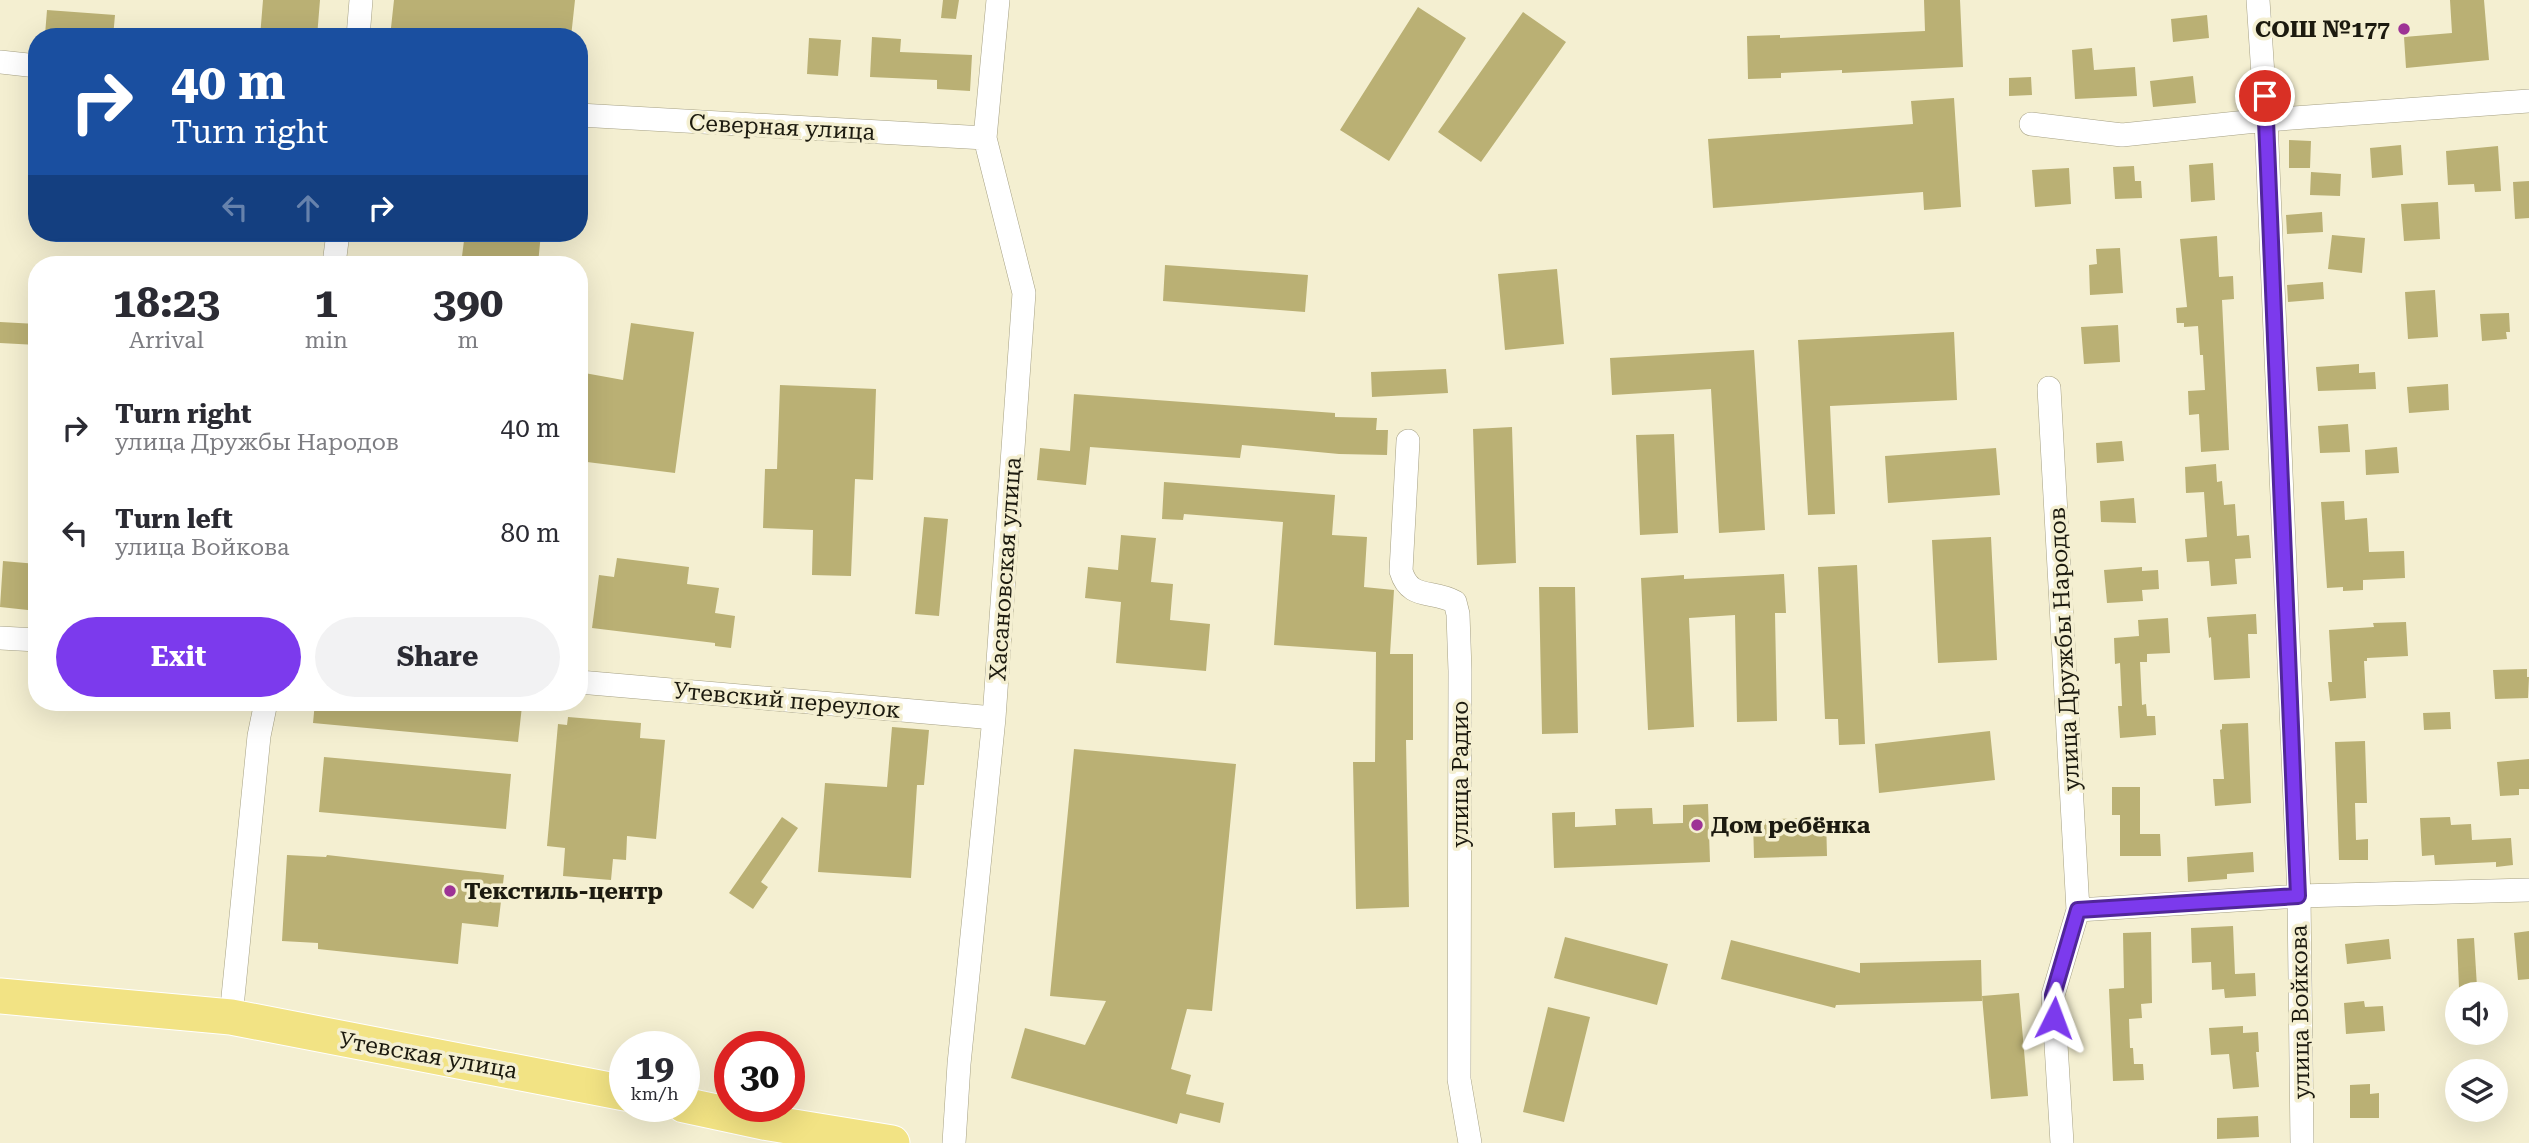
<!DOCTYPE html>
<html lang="en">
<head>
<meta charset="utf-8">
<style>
	body { margin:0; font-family:"Roboto Serif",serif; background:#f2f2f3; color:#2b2b33; height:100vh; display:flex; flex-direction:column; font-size:26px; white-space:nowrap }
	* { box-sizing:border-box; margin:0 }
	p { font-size:23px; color:#7c7c81 }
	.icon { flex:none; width:38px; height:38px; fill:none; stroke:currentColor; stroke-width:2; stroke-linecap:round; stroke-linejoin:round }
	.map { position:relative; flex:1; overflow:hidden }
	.side { position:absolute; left:28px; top:256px; width:560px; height:455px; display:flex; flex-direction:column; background:#fff; border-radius:28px; box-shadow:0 7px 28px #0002 }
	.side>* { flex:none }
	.banner { position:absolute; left:28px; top:28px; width:560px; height:214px; border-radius:28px; box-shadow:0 7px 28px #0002; background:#1a4fa0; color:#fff; overflow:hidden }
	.controls { position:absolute; left:2445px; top:982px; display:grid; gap:14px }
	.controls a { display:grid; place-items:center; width:63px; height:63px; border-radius:50%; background:#fff; box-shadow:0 7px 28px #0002; font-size:35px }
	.speed { position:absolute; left:609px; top:1031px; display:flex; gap:14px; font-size:35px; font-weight:700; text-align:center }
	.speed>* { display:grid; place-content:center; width:91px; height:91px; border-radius:50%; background:#fff; box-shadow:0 7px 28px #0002; line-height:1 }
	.speed small { font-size:18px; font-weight:400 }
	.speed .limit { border:10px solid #d22; background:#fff; color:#111 }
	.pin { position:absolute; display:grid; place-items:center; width:60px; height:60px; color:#fff; margin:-30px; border:4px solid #fff; border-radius:50%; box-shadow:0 2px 7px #0007 }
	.me { position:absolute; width:77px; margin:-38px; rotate:3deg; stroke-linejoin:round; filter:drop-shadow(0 0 5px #0008) }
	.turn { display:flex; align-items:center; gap:24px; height:147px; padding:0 28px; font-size:32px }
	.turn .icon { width:91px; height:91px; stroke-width:2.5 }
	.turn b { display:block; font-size:49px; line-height:60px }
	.lanes { display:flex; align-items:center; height:66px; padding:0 28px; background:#0003; justify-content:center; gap:35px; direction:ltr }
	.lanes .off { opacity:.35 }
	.eta { display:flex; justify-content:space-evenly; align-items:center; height:119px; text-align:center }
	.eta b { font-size:42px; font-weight:700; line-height:49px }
	.action { display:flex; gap:14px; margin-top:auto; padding:14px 28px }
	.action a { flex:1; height:80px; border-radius:42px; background:#7c3aed; color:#fff; font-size:28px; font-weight:700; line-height:80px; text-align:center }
	.action a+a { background:#f2f2f3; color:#2b2b33 }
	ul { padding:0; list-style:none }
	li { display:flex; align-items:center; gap:21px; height:105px; padding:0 28px }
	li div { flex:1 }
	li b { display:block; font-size:26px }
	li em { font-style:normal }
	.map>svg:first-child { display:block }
	.building { fill:#bab074 }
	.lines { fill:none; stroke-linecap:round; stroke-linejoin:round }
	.minor-casing { stroke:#a6a184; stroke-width:24 }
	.primary-casing { stroke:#fff; stroke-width:37 }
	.minor { stroke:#fff; stroke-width:23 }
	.primary { stroke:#f2e384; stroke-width:35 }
	.route-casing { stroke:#51269a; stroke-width:18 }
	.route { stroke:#7c3aed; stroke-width:12 }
	.poi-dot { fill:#9d3395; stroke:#f4efd1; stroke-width:2.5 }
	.labels { text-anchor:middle; stroke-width:7; stroke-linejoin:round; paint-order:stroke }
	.poi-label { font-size:23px; font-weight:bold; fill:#1c1a0f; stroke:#f4efd1; text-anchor:start }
	.street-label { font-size:23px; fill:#1c1a0f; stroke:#f4efd1 }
</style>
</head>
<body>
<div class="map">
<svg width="2529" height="1143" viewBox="0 0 2529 1143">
	<rect width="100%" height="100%" fill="#f4efd1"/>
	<path class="building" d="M263,0H320L317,37H260Z
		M394,0H575L571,37H457L435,35V37H390Z
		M943,0H959L956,19L941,18Z
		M1924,0H1960L1963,67L1842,73V70L1781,73V78L1748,79L1747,36L1780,35V38L1925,31Z
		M2450,0H2484L2489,60L2406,68L2404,37L2452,33Z
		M1418,7L1466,38L1389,161L1340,130Z
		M47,10L115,15L113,37L45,35Z
		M1523,12L1566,42L1481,162L1438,132Z
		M2207,15L2209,38L2173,42L2171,19Z
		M872,37L901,39L900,52L972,55L970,91L937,89V80L870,77Z
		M809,38L841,40L838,76L807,74Z
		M2092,48L2094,70L2135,67L2137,96L2075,99L2072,50Z
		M2193,76L2196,103L2153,107L2150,81Z
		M2031,77L2032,95L2009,96V78Z
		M1954,98L1961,207L1924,210L1923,192L1713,208L1708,139L1913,124L1911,101Z
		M2289,140L2311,141L2310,168H2289Z
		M2401,145L2403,175L2372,178L2370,148Z
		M2498,146L2501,191L2475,192L2474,184L2448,185L2446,151Z
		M2213,163L2215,200L2191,202L2189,165Z
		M2134,166L2135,181H2141L2142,198L2115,199L2113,167Z
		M2069,168L2071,204L2035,207L2032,170Z
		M2311,172L2341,174L2340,196L2310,195Z
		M2529,181V218L2515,219L2513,182Z
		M2438,202L2440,239L2404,241L2401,204Z
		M2322,212L2323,232L2287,234L2286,215Z
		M465,233H541L538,264H461Z
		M2332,235L2365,238L2362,273L2328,269Z
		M2217,236L2219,277L2233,276L2234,299L2222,300L2229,450L2201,452L2199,414L2189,415L2188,391L2205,390L2203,355H2200L2198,326L2184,327V323H2177L2176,308L2187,307L2180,239Z
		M2120,248L2123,293L2090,295L2089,265L2097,264L2096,249Z
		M1165,265L1308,275L1305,312L1163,301Z
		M1557,269L1564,344L1505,350L1498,274Z
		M2323,282L2324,299L2288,302L2287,285Z
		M2435,290L2438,337L2408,339L2405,292Z
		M2509,313L2510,332H2506L2507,339L2482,341L2480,314Z
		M0,322L37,324V345L0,343Z
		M631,323L694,332L675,473L579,461V372L623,380Z
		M2118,325L2120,362L2084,364L2081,327Z
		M1954,332L1957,400L1830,406L1835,514L1808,515L1798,340Z
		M1754,350L1765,530L1719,533L1711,389L1612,395L1610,358Z
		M2359,364V373L2375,372L2376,389L2318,391L2316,367Z
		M1446,369L1448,393L1372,397L1371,372Z
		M2448,384L2449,410L2409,413L2407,387Z
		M780,385L876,389L873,480L855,479L851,576L812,575L813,530L763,528L765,469H777Z
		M1074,394L1335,413V417L1377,418L1376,430H1388L1387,455L1339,454L1242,445L1240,458L1090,447L1086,485L1037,480L1040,448L1070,451Z
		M2348,424L2350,452L2320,453L2318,426Z
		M1512,427L1516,563L1477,565L1473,429Z
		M1674,434L1678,533L1640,535L1636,435Z
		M2122,441L2124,461L2097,463L2096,443Z
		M2397,447L2399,473L2366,475L2365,450Z
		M1996,448L2000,495L1888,503L1885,456Z
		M2216,464L2217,482L2222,481L2224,505L2235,504L2237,536L2249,535L2251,558L2235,559L2237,584L2211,586L2209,561L2187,562L2185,539L2207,537L2204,492L2186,493L2185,467Z
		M1164,482L1335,495L1332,535L1367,537L1364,587L1394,590L1390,654H1413V740H1406L1409,907L1356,909L1353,762H1375L1376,652L1274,645L1283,522L1184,514L1183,520L1162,519Z
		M2134,498L2136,523L2101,522L2100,501Z
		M2344,501L2345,520L2367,518L2369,552L2404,551L2405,578L2363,580V590L2343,591V587L2327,588L2321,502Z
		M924,517L948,519L939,616L915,614Z
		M1121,535L1156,538L1151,582L1173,584L1170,620L1210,624L1206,671L1116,663L1121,602L1085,598L1088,567L1118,570Z
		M1991,537L1997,660L1938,663L1932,540Z
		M617,558L689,567L687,584L719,588L715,613L735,616L731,648L715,646V643L592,628L599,575L614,577Z
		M3,561L37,564V611L0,607Z
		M1857,565L1865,744L1839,745L1838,719H1825L1818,567Z
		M2142,567V571L2158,570L2159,589L2142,590L2143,601L2107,603L2104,570Z
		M1784,574L1786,613H1775L1777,721L1737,722L1735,615L1689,618L1694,727L1648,730L1641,578L1684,575V579Z
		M1539,587H1575L1578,733L1542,734Z
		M2256,614L2257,634H2248L2250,678L2214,680L2211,637L2209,638L2207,617Z
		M2168,618L2170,653L2147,654V662H2140L2142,705L2146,704L2147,716H2155L2156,735L2120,738L2118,706H2122L2120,663L2115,664L2114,638L2139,636L2138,620Z
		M2406,622L2408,656L2367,658V661H2364L2366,698L2330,701L2328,682H2332L2329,630L2374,627L2373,623Z
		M2527,669V677H2529L2528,698L2495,699L2493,670Z
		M315,702H478L522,706L518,742L313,723Z
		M2450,712L2451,729L2424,730L2423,713Z
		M568,717L641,723L640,738L665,740L656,839L627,836L626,860L613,859L611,880L563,876L565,848L547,846L558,724L567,725Z
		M2248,723L2251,803L2215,806L2213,779H2224L2220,730L2222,729V724Z
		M892,727L929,730L924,785H917L911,878L818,872L825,783L887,787Z
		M1990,731L1995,780L1879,793L1875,744Z
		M2365,741L2367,803H2355L2356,840L2368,839V860H2339L2335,742Z
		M1074,749L1236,764L1212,1011L1187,1009L1171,1069L1191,1075L1186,1094L1224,1103L1220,1123L1180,1113L1177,1124L1011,1078L1025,1028L1085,1045L1106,1001L1050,996Z
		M324,757L511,774L506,829L319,812Z
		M2529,759V789H2519V795L2500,796L2497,762Z
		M2112,787H2140V834H2160L2161,856H2120V815H2112Z
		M1708,804L1710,862L1554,868L1552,813L1575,812V827L1616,825L1615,809L1652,808L1653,824L1683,823V805Z
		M782,817L798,828L761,882L768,887L753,909L729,893Z
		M1826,817L1827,856L1754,858L1753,820Z
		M2450,817L2451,825L2471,824L2472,840L2511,838L2513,865L2496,867V862L2435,865L2434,855L2422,856L2420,818Z
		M2253,852L2254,872L2227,874V879L2188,882L2187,857Z
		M287,855L326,857L327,855L504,875L498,927L462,923L458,964L318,949V943L282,941Z
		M2233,926L2235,974L2255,973L2256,996L2225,998L2224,989L2212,990L2211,962L2192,963L2191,928Z
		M2529,931V979L2518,980L2514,933Z
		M2151,932L2152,1003L2141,1004L2142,1018L2129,1019L2130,1048H2133L2134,1064H2143L2144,1080L2113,1081L2109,989L2124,988L2123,933Z
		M1565,937L1668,964L1657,1005L1554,978Z
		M2474,938L2477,987L2459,988L2457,939Z
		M2389,939L2391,959L2347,964L2345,944Z
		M1731,940L1860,973V963L1981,960L1982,1001L1836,1005L1835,1008L1721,979Z
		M2019,993L2028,1096L1991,1099L1982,996Z
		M2364,1001L2365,1007L2383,1006L2385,1031L2346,1034L2344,1003Z
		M1548,1007L1590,1017L1564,1122L1523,1112Z
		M2243,1026V1033L2258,1032L2259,1052H2256L2259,1087L2233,1089L2229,1054L2211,1055L2209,1028Z
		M2370,1084V1094L2379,1093V1118H2350V1085Z
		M2258,1116L2259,1137L2217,1139V1118Z"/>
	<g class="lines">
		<defs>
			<path id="minor" d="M2258,0L2266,120L2299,896L2302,1143
				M358,37L361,0
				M0,62L37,66
				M579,115L985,138
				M2031,124L2122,135L2266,120L2529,101
				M334,264L338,233
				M2049,388L2078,910
				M1408,441L1401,571C1410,601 1432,589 1455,602L1458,614L1460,671L1459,1079L1470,1143
				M0,638L37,640
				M579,682L994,718
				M231,1017L259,736L266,702
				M954,1143L959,1064L994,718L1024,293L985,138L998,0
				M2062,1143L2053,995L2078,910L2299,896L2529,890"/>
			<path id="primary" d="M0,996L231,1017L625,1093
				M684,1105L763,1122L892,1143"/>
		</defs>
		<use href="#minor" class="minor-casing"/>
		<use href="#primary" class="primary-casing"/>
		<use href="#minor" class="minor"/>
		<use href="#primary" class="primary"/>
	</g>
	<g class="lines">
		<defs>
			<path id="route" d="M2054,1018L2053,995L2078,910L2298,896L2265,96"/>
		</defs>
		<use href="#route" class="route-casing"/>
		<use href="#route" class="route"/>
	</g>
	<g class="poi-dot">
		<circle cx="2404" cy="29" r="7"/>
		<circle cx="1697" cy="825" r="7"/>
		<circle cx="450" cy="891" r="7"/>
	</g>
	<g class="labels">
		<g class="poi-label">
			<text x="2390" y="37" text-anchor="end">СОШ №177</text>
			<text x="1711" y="833">Дом ребёнка</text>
			<text x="464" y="899">Текстиль-центр</text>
		</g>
		<g class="street-label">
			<text transform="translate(782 127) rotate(3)" y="8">Северная улица</text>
			<text transform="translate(1005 569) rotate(-86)" y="8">Хасановская улица</text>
			<text transform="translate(2064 649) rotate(-93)" y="8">улица Дружбы Народов</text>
			<text transform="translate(787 700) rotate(5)" y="8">Утевский переулок</text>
			<text transform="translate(1460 774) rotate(-90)" y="8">улица Радио</text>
			<text transform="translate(2300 1012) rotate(-91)" y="8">улица Войкова</text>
			<text transform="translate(428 1055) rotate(10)" y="8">Утевская улица</text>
		</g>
	</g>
</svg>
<div class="controls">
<a><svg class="icon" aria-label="sound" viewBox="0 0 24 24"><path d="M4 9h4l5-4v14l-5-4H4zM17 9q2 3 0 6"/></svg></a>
<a><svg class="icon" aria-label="layers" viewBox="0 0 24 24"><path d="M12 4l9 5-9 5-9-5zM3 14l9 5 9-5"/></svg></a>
</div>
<div class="speed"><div>19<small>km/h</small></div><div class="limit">30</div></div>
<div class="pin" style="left:2265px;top:96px;background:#d93025"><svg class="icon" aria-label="arrive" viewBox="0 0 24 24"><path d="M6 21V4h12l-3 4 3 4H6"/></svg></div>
<svg class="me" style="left:2054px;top:1018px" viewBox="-20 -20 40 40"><path d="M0-17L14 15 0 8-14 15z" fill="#7c3aed" stroke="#fff" stroke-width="4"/></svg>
<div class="banner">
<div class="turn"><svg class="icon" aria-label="right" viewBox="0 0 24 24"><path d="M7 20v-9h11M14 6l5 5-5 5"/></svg><div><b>40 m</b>Turn right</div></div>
<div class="lanes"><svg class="icon off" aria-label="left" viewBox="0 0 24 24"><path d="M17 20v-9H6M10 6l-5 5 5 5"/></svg><svg class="icon off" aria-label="ahead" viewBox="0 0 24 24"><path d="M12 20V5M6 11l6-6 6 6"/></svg><svg class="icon" aria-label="right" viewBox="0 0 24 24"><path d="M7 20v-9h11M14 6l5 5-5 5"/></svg></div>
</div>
<section class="side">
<div class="eta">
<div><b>18:23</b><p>Arrival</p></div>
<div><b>1</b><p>min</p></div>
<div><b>390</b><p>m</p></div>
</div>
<ul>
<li><svg class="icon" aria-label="right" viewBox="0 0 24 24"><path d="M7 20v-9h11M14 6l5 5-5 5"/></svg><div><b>Turn right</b><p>улица Дружбы Народов</p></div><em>40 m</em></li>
<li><svg class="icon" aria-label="left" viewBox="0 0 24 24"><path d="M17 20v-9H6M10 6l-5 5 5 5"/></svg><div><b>Turn left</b><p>улица Войкова</p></div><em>80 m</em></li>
</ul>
<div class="action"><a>Exit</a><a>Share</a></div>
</section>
</div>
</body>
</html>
